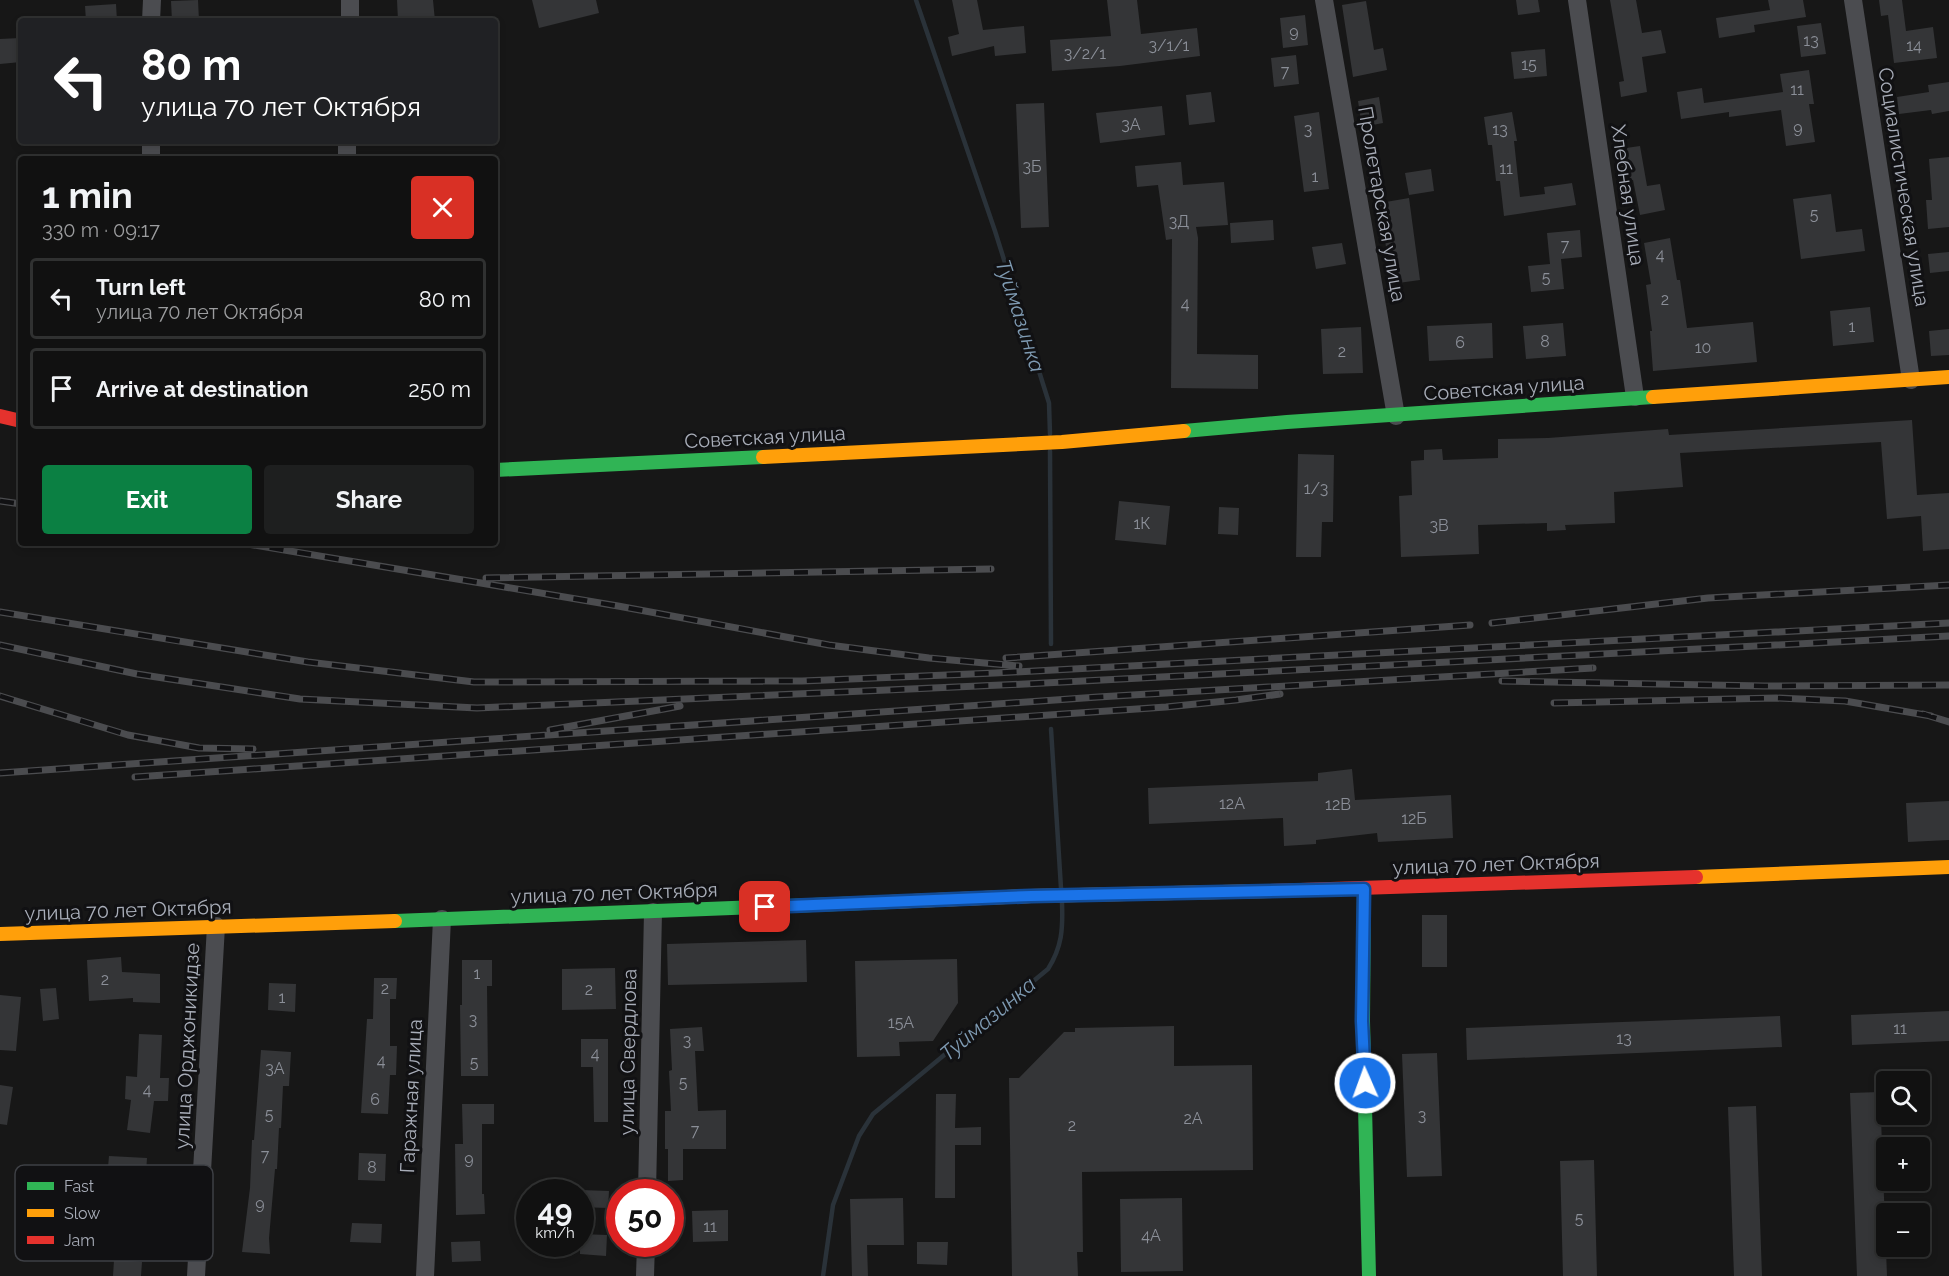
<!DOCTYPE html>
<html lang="en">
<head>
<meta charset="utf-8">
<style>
	body { margin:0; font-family:Raleway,sans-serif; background:#1e1f1f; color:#f1f3f6; height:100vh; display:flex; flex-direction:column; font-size:22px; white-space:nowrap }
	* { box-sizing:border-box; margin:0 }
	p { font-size:20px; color:#9c9d9f }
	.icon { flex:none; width:33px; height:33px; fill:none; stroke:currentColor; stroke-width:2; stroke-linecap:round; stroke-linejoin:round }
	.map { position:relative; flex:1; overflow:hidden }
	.side { position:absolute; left:18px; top:156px; width:480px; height:390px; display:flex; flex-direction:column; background:#111; border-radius:6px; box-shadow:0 3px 9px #0003,0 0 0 2px #303131 }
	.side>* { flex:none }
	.guide { position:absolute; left:18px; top:18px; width:480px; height:126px; border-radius:6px; box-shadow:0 3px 9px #0003,0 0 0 2px #303131; background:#202124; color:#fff; overflow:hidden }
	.tools { position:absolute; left:1876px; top:1071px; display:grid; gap:12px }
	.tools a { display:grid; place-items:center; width:54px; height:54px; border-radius:6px; background:#111; box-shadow:0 3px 9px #0003,0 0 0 2px #303131; font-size:30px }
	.speed { position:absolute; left:516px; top:1179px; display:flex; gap:12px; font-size:30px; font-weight:700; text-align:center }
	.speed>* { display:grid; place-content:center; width:78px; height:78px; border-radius:50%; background:#111; box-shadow:0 3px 9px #0003,0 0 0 2px #303131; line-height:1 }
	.speed small { font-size:15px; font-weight:400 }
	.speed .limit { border:9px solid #d22; background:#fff; color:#111 }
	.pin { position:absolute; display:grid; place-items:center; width:51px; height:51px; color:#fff; margin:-26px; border-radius:12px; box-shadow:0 3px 9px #0006 }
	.me { position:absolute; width:66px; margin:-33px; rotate:358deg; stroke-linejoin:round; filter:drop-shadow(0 0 4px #0008) }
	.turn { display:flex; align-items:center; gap:21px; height:126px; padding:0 24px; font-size:27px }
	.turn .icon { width:78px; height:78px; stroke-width:2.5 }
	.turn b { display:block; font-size:42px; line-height:51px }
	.round { display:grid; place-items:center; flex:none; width:63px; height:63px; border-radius:6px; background:#1e1f1f }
	.summary { display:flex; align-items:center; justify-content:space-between; height:102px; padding:0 24px }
	h1 { font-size:36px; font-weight:700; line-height:45px }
	.action { display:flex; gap:12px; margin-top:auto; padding:12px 24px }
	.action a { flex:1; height:69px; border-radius:6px; background:#0b8043; color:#fff; font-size:24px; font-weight:700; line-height:69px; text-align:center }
	.action a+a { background:#1e1f1f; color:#f1f3f6 }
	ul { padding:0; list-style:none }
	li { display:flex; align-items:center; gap:18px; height:81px; margin:0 12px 9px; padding:0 12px; border:3px solid #303131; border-radius:6px }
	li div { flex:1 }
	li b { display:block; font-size:22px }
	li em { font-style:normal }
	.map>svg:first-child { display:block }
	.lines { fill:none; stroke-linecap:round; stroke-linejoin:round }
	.stream { stroke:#2a3239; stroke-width:4.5 }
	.building { fill:#343537 }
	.street { stroke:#4b4c50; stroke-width:18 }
	.fast { stroke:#30b455; stroke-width:14 }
	.slow { stroke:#ff9f0a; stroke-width:14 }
	.jam { stroke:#e5322d; stroke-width:14 }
	.rail-casing { stroke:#4b4c4f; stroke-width:7 }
	.rail { stroke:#111113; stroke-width:4.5; stroke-dasharray:14; stroke-linecap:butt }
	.route-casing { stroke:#114b97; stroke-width:15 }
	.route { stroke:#1a73e8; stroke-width:10 }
	.labels { text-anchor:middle; stroke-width:6; stroke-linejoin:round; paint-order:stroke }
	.number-label { font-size:16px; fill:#8b8f98 }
	.street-label { font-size:20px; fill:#a8adb8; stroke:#111113 }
	.water-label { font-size:21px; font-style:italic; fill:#7f9bb3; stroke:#111113 }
	.key { fill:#111113; stroke:#3e4045; stroke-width:1.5 }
	.key-label { font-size:16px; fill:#a8adb8 }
</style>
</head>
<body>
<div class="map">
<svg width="1949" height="1276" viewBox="0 0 1949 1276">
	<rect width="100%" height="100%" fill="#171717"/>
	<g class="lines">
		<path class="stream" d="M916,0L995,231L1049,403L1050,434
			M1050,451L1051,644
			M1051,729L1061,888
			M823,1276L833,1205L859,1136L873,1114L1048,969C1062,947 1063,929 1062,903"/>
	</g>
	<path class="building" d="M198,0L199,21H172L171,1Z
		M397,0H433L435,21H398Z
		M532,0H596L599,13L539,28Z
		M952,0H977L983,30L1024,26L1026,53L995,56L994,46L952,56L948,37L959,34Z
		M1107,0H1137L1141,34L1197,28L1200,56L1120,66L1052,71L1050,40L1111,36Z
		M1516,0H1538L1540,12L1518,15Z
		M1610,0H1636L1642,33L1661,30L1666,53L1642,57L1647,92L1621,97L1619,82L1624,81Z
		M1768,0H1803L1806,17L1754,25L1755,32L1719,38L1716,18L1770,10Z
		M1879,0H1902L1906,31L1933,27L1937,58L1894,63L1888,15L1881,16Z
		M1366,1L1374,50L1383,48L1387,70L1353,77L1342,5Z
		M116,4L117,21H86L85,6Z
		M1305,15L1308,45L1283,48L1280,18Z
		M1821,23L1826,54L1801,57L1797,26Z
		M20,38L21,62L0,64V39Z
		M1545,49L1547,76L1514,79L1511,52Z
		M1296,55L1299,84L1274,87L1271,58Z
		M1809,70L1814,104H1809L1815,142L1786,146L1781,110L1729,117V112L1681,119L1677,92L1702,88L1704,103L1783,92L1780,74Z
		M1949,82V111L1932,114L1931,110L1899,114L1897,97L1929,92L1928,85Z
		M1211,92L1215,122L1189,125L1186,95Z
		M1379,97L1383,123L1362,127L1358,101Z
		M1044,103L1049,227L1021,228L1016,104Z
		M1162,106L1165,135L1100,143L1096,113Z
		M1319,112L1329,189L1304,192L1294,116Z
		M1512,112L1517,141H1514L1520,197L1545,194L1544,187L1572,183L1576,205L1504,216L1500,181H1496L1492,145H1488L1484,117Z
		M1640,146L1647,186L1660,184L1665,210L1640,215L1633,180L1624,182L1619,149Z
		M1949,157V227L1928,229L1926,200H1932L1929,159Z
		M1181,162L1183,185L1224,182L1228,225L1196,227L1198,238L1197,354L1258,355V389L1171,388L1172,239L1166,240L1158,185L1137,187L1135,166Z
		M1431,169L1434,191L1409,195L1405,173Z
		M1831,194L1836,232L1862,229L1865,251L1801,259L1793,199Z
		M1409,198L1420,280L1391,284L1380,203Z
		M1273,220L1274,240L1231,243L1230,223Z
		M1580,230L1582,257L1561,259L1564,289L1531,292L1528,266L1550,264L1547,233Z
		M1670,238L1677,280H1680L1687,328L1753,322L1757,362L1653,371L1650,331H1652L1646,285L1651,284L1644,243Z
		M1342,243L1346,264L1316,269L1312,247Z
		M1949,252V271L1930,273L1928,254Z
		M1870,307L1874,342L1833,346L1830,311Z
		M1492,323L1493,358L1429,361L1427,326Z
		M1563,323L1566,356L1526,359L1523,326Z
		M1361,327L1363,373L1323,374L1321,329Z
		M1949,329V355L1931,356L1929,331Z
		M1912,420L1917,495L1949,493V549L1923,551L1921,516L1887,519L1881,442L1680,453L1683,487L1614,492L1615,523L1565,525L1566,530L1547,531V523L1478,525L1479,554L1401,557L1399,496L1412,495L1411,461L1424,460V450L1442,449L1443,460L1498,458V439L1548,438L1668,429L1669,435Z
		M1298,454L1334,455L1333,522H1322L1321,557H1296Z
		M1119,501L1170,506L1166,545L1115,540Z
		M1219,507L1239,508L1238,535L1218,534Z
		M1352,769L1355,800L1451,795L1453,838L1378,842L1377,833L1316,840V844L1284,846L1283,818L1149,824L1148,788L1318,781V773Z
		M1949,801V840L1908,842L1906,803Z
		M1422,915H1447V967H1422Z
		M806,940L807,982L668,985L667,944Z
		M121,957L122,972L160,974V1003L133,1002V998L89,1001L87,960Z
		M957,959L958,1003L933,1041L899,1042L900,1056L857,1057L855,961Z
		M462,960H492V986H487L488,1076H461L460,1005H462Z
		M615,968L616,1009L562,1010V969Z
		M374,978H397L396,999H390V1046H397L396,1075H390L388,1114L361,1113L367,1019H373Z
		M269,983L296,984L295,1012L268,1010Z
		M56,988L59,1019L43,1021L40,989Z
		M0,995L21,997L16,1051L0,1050Z
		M1949,1011V1041L1852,1045L1851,1015Z
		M1780,1016L1782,1047L1467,1060L1466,1028Z
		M1174,1026V1066L1252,1065L1253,1170L1082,1172L1083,1252H1077L1078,1276H1012L1009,1078H1019L1064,1032H1075V1028Z
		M702,1027L704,1051H695L698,1111L726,1110V1149H683V1180L668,1181V1149H665V1111H671L669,1071L672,1070L670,1029Z
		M139,1034L162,1035L160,1078H169L168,1101H154L150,1133L127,1130L131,1100L125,1099L126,1076L137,1077Z
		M581,1039H608V1122H594L593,1067H581Z
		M261,1050L291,1052L289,1086H283L281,1128H279L277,1169H275L269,1238L270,1254L242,1252L250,1188L252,1140H254Z
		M1437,1053L1442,1176L1407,1177L1402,1054Z
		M0,1085L13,1087L7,1125L0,1124Z
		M1880,1092L1887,1276H1857L1850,1093Z
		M936,1094H956L955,1128L981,1127V1145H955V1198H935Z
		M462,1104H494V1124H482V1194H484L485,1214L456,1215L455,1144H463Z
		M1756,1106L1762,1276H1734L1728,1107Z
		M359,1153L386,1154L385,1181L358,1180Z
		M109,1156L147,1158L142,1233L104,1230L103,1234L71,1232L73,1203L111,1206L113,1179H107Z
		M1594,1160L1597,1276H1563L1560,1161Z
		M580,1190L609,1191L608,1208L580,1207Z
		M903,1198L904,1245H867L868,1276H852L850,1199Z
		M1182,1198L1183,1271L1121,1272L1120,1199Z
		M728,1210V1241L693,1242L692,1211Z
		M352,1223L382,1224L381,1243L350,1242Z
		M580,1234L607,1235L606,1256L580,1254Z
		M480,1241L481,1261L452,1262L451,1242Z
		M917,1242H948L947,1265L917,1264Z
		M114,1260L142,1262L141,1276H113Z"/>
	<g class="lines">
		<path class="street" d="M1324,0L1396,416
			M1577,0L1635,397
			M1853,0L1911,380
			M151,21L152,0
			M350,21V0
			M151,159V141
			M347,159V141
			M647,1192L653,912
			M196,1276L216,926
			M425,1276L442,919
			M645,1276L646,1244"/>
		<path class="fast" d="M1184,431L1287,422L1653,397
			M495,470L763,457
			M1364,889L1363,1021L1369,1276
			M395,921L889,902"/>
		<path class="slow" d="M1653,397L1949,377
			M763,457L1062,442L1184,431
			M1696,877L1949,867
			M889,902L1031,896L1269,891
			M0,934L395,921"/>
		<path class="jam" d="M0,416L21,421
			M1269,891L1696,877"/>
		<defs>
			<path id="rail" d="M0,501L21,504
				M242,543L618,606L829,645L929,658L1019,666
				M486,578L991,569
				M0,612L308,662L474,682L802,681L995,673L1949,623
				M1492,623L1708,598L1949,585
				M0,645L137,674L300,699L477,708L1025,684L1949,636
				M1006,658L1470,625
				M1502,681L1764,686L1949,685
				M0,696L128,735L199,748L253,749
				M1554,703L1776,698L1845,701L1931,716
				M1923,714L1949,722
				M550,730L680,706
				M0,773L1098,697L1593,668
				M135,777L1166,707L1236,700L1280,694"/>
		</defs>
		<use href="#rail" class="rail-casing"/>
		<use href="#rail" class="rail"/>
	</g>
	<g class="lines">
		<defs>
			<path id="route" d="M765,907L1031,896L1364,889L1362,1021L1365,1083"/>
		</defs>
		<use href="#route" class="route-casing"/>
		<use href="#route" class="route"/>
	</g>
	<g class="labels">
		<g class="number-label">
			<text x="1294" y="37">9</text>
			<text x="1811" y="46">13</text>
			<text x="1169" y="51">3/1/1</text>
			<text x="1914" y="51">14</text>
			<text x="1085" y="59">3/2/1</text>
			<text x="1529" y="70">15</text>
			<text x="1285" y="77">7</text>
			<text x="1797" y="95">11</text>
			<text x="1131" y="130">3А</text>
			<text x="1798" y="133">9</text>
			<text x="1308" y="135">3</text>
			<text x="1500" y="135">13</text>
			<text x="1032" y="172">3Б</text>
			<text x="1506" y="174">11</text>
			<text x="1315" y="182">1</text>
			<text x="1814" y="220">5</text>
			<text x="1179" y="227">3Д</text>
			<text x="1565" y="251">7</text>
			<text x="1660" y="260">4</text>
			<text x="1546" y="283">5</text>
			<text x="1665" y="305">2</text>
			<text x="1185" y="309">4</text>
			<text x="1852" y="332">1</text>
			<text x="1545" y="347">8</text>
			<text x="1460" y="348">6</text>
			<text x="1703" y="353">10</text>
			<text x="1342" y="357">2</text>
			<text x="1316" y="494">1/3</text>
			<text x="1142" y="529">1К</text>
			<text x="1439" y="531">3В</text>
			<text x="1232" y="809">12А</text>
			<text x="1338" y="810">12В</text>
			<text x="1414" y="824">12Б</text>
			<text x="477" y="979">1</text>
			<text x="105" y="985">2</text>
			<text x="385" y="994">2</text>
			<text x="589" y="995">2</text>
			<text x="282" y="1003">1</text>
			<text x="473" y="1025">3</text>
			<text x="901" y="1028">15А</text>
			<text x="1900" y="1034">11</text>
			<text x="1624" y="1044">13</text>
			<text x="687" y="1046">3</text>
			<text x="595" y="1059">4</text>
			<text x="381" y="1066">4</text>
			<text x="474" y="1068">5</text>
			<text x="275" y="1074">3А</text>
			<text x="683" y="1088">5</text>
			<text x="147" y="1095">4</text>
			<text x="375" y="1105">6</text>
			<text x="269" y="1120">5</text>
			<text x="1422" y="1121">3</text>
			<text x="1193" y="1124">2А</text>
			<text x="1072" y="1131">2</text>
			<text x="695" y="1136">7</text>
			<text x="265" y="1161">7</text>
			<text x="469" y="1164">9</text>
			<text x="372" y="1173">8</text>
			<text x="260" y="1209">9</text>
			<text x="1579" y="1224">5</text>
			<text x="710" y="1232">11</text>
			<text x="1151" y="1241">4А</text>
		</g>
		<g class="street-label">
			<text transform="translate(1904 187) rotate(81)" y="7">Социалистическая улица</text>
			<text transform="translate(1628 195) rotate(82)" y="7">Хлебная улица</text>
			<text transform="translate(1382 204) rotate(80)" y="7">Пролетарская улица</text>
			<text transform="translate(1504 388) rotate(-4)" y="7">Советская улица</text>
			<text transform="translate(765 437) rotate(-3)" y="7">Советская улица</text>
			<text transform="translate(1496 864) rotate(-2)" y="7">улица 70 лет Октября</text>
			<text transform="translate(614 893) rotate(-2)" y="7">улица 70 лет Октября</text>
			<text transform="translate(128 910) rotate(-2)" y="7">улица 70 лет Октября</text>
			<text transform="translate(187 1046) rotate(-87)" y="7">улица Орджоникидзе</text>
			<text transform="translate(628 1052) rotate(-89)" y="7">улица Свердлова</text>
			<text transform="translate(411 1096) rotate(-87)" y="7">Гаражная улица</text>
		</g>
		<g class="water-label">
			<text transform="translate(1020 316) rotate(72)" y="7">Туймазинка</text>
			<text transform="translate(988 1019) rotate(-40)" y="7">Туймазинка</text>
		</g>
	</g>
	<rect x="15" y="1165" width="198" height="96" rx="9" class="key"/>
	<rect x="27" y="1182" width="27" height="8" fill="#30b455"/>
	<rect x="27" y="1209" width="27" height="8" fill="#ff9f0a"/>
	<rect x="27" y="1236" width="27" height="8" fill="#e5322d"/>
	<g class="key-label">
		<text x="64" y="1192">Fast</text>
		<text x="64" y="1219">Slow</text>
		<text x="64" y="1246">Jam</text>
	</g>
</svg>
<div class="tools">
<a><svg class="icon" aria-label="search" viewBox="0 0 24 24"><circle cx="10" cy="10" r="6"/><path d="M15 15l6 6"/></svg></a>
<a>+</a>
<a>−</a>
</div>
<div class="speed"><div>49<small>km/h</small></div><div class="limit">50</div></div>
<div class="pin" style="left:765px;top:907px;background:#d93025"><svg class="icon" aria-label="arrive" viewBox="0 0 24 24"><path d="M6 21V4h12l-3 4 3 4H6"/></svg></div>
<svg class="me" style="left:1365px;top:1083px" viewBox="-20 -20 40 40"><circle r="17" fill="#1a73e8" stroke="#fff" stroke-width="3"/><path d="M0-11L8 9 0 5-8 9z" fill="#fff"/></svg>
<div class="guide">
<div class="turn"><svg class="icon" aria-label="left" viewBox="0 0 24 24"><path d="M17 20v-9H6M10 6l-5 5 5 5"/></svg><div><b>80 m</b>улица 70 лет Октября</div></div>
</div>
<section class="side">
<div class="summary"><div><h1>1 min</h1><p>330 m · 09:17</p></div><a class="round" style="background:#d93025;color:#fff"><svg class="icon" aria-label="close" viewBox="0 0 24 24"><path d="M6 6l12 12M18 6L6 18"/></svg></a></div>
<ul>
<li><svg class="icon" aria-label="left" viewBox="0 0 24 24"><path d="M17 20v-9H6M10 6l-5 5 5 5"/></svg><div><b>Turn left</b><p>улица 70 лет Октября</p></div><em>80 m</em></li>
<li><svg class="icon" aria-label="arrive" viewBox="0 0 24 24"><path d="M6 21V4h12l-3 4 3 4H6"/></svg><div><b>Arrive at destination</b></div><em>250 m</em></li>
</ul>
<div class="action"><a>Exit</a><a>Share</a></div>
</section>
</div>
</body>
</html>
